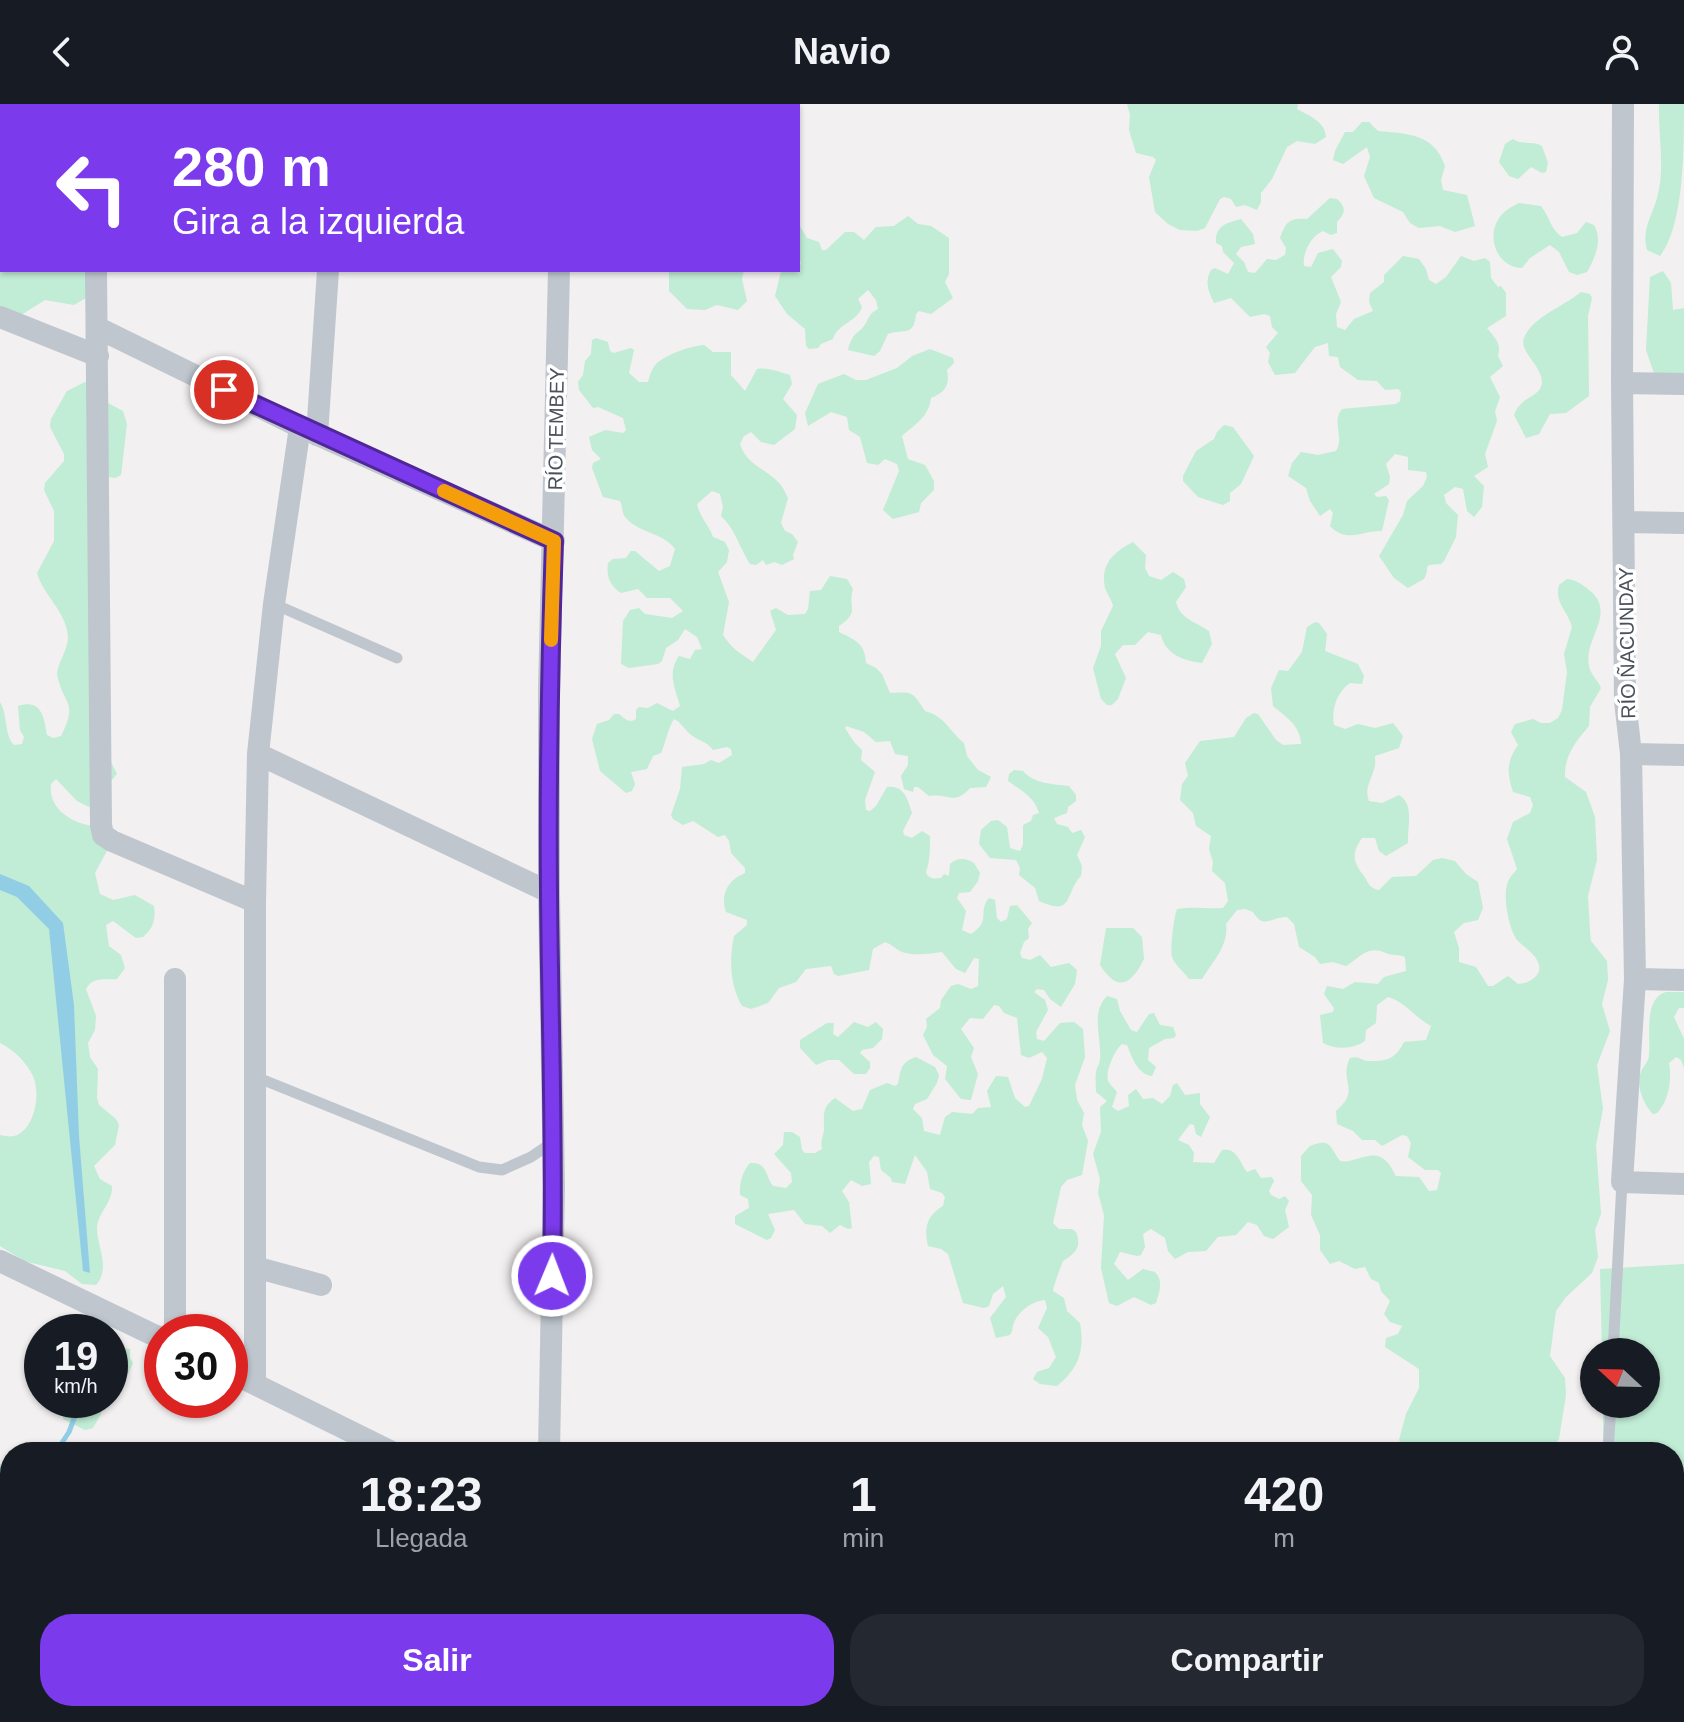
<!DOCTYPE html>
<html lang="es">
<head>
<meta charset="utf-8">
<style>
	body { margin:0; font-family:Arial,sans-serif; background:#242831; color:#f1f3f6; height:100vh; display:flex; flex-direction:column; font-size:30px; white-space:nowrap }
	* { box-sizing:border-box; margin:0 }
	p { font-size:26px; color:#9ea1a6 }
	.icon { flex:none; width:44px; height:44px; fill:none; stroke:currentColor; stroke-width:2; stroke-linecap:round; stroke-linejoin:round }
	.map { position:relative; flex:1; overflow:hidden }
	.panel { position:absolute; left:0px; top:1338px; width:1684px; height:280px; display:flex; flex-direction:column; background:#171b24; border-radius:32px 32px 0 0; box-shadow:0 2px 6px #0004 }
	.panel>* { flex:none }
	.top-card { position:absolute; left:0px; top:0px; width:800px; height:168px; box-shadow:0 2px 6px #0004; background:#7c3aed; color:#fff; overflow:hidden }
	.needle { width:52px; rotate:292deg }
	.buttons { position:absolute; left:1580px; top:1234px; display:grid; gap:16px }
	.buttons a { display:grid; place-items:center; width:80px; height:80px; border-radius:50%; background:#171b24; box-shadow:0 2px 6px #0004; font-size:40px }
	.speed { position:absolute; left:24px; top:1210px; display:flex; gap:16px; font-size:40px; font-weight:700; text-align:center }
	.speed>* { display:grid; place-content:center; width:104px; height:104px; border-radius:50%; background:#171b24; box-shadow:0 2px 6px #0004; line-height:1 }
	.speed small { font-size:20px; font-weight:400 }
	.speed .limit { border:12px solid #d22; background:#fff; color:#111 }
	.pin { position:absolute; display:grid; place-items:center; width:68px; height:68px; color:#fff; margin:-34px; border:4px solid #fff; border-radius:50%; box-shadow:0 2px 8px #0007 }
	.me { position:absolute; width:88px; margin:-44px; rotate:1deg; stroke-linejoin:round; filter:drop-shadow(0 0 6px #0008) }
	.turn { display:flex; align-items:center; gap:28px; height:168px; padding:0 40px; font-size:36px }
	.turn .icon { width:104px; height:104px; stroke-width:2.5 }
	.turn b { display:block; font-size:56px; line-height:68px }
	.eta { display:flex; justify-content:space-evenly; align-items:center; height:136px; text-align:center }
	.eta b { font-size:48px; font-weight:800; line-height:56px }
	.cta { display:flex; gap:16px; margin-top:auto; padding:16px 40px }
	.cta a { flex:1; height:92px; border-radius:32px; background:#7c3aed; color:#fff; font-size:32px; font-weight:800; line-height:92px; text-align:center }
	.cta a+a { background:#242831; color:#f1f3f6 }
	header { display:flex; justify-content:space-between; align-items:center; height:104px; padding:0 40px; background:#171b24; font-size:36px; font-weight:800 }
	.map>svg:first-child { display:block }
	.green { fill:#c1ecd5 }
	.water { fill:#91cee6 }
	.lines { fill:none; stroke-linecap:round; stroke-linejoin:round }
	.stream { stroke:#91cee6; stroke-width:5 }
	.service { stroke:#bfc6ce; stroke-width:11 }
	.minor { stroke:#bfc6ce; stroke-width:22 }
	.route-casing { stroke:#51269a; stroke-width:20 }
	.route { stroke:#7c3aed; stroke-width:14 }
	.slow { stroke:#f59e0b; stroke-width:14 }
	.labels { text-anchor:middle; stroke-width:7; stroke-linejoin:round; paint-order:stroke }
	.street-label { font-size:20px; fill:#49525c; stroke:#fff }
</style>
</head>
<body>
<header><svg class="icon" aria-label="back" viewBox="0 0 24 24"><path d="M15 5l-7 7 7 7"/></svg>Navio<svg class="icon" aria-label="person" viewBox="0 0 24 24"><circle cx="12" cy="8" r="4"/><path d="M4 21q1-7 8-7t8 7"/></svg></header>
<div class="map">
<svg width="1684" height="1618" viewBox="0 0 1684 1618">
	<rect width="100%" height="100%" fill="#f2f0f0"/>
	<path class="green" d="M1127,0H1298L1297,5C1309,12 1325,17 1326,33L1315,40L1297,37L1287,43L1272,75L1261,89V98L1257,106L1245,101L1236,103L1231,95L1224,93L1220,95L1205,124L1197,127L1180,126L1168,120L1155,108L1149,73L1156,56L1153,53L1136,49L1129,26L1130,11Z
		M1659,0H1684C1684,45 1684,122 1660,152L1647,146C1641,124 1653,112 1658,90C1665,62 1658,29 1659,0Z
		M1362,18H1369L1378,27C1407,30 1434,29 1445,62L1441,76L1443,86L1467,91L1475,122L1455,128L1440,122L1419,124L1410,119L1403,108L1374,94L1364,72L1370,53L1367,43L1343,60L1333,56L1335,47L1345,28H1353Z
		M0,28L2,166H92L86,194L74,201L45,196L21,211L0,202Z
		M1513,35C1523,42 1532,36 1542,42L1548,59L1546,68L1542,69L1531,63L1518,75L1509,72L1499,58L1505,40Z
		M1330,94L1337,95C1347,104 1345,109 1337,118V129L1331,131L1323,127C1311,132 1302,149 1304,162L1311,163L1318,149L1333,145L1342,157L1341,163L1331,173L1341,198L1336,210L1337,223L1345,226L1354,215L1373,207L1369,198L1370,189L1384,178V171L1403,152L1419,155L1426,165L1429,176L1436,180L1446,173L1461,152L1474,157L1485,154L1490,158L1491,174L1498,183L1501,182L1506,189V212L1487,224C1494,233 1502,239 1498,252L1503,262L1490,273L1500,293L1495,307L1497,317L1485,350L1488,363L1474,372L1484,382L1482,403L1474,413L1467,407L1463,385L1455,383L1444,391L1446,399L1458,411L1456,433L1444,457L1441,460C1419,461 1432,462 1424,475L1408,484L1394,474L1379,452L1403,411L1407,397L1423,382L1427,373L1426,368L1408,366V353L1395,350L1386,360L1390,373L1389,380L1374,390L1377,393L1386,392L1389,396L1382,427C1362,426 1347,440 1330,422L1333,409L1330,405L1320,412L1310,397L1306,384L1288,372L1292,359L1301,348L1318,351L1336,347C1345,332 1331,319 1342,305L1396,300L1400,297L1401,288L1398,285L1385,286L1377,277L1358,276L1340,263L1338,253L1329,252L1328,239L1315,243L1295,269L1275,271L1268,258L1270,249L1266,243L1278,229L1272,223L1270,212L1264,210L1250,213L1231,194L1214,199C1209,188 1204,179 1211,166L1215,164L1228,170L1234,159L1223,148L1222,142L1216,139C1215,122 1226,119 1241,115L1253,130L1255,140L1241,143L1236,150L1244,158L1248,168L1255,169L1267,155L1276,156L1285,151L1286,144L1280,134C1286,117 1290,114 1307,115Z
		M1519,99L1541,102C1549,112 1551,126 1562,133L1577,129L1586,118L1594,121C1603,136 1595,154 1587,168L1577,171L1569,168L1559,148L1550,141L1530,154L1522,164C1499,164 1486,135 1498,116C1502,108 1511,103 1519,99Z
		M908,112L918,120L931,122L949,134V170L945,178L953,194L931,210L919,207L916,210C914,234 903,224 888,230L880,247L874,252L848,246C853,226 859,231 866,219C870,212 869,210 878,205L876,196L868,186L858,195L862,203C857,218 837,220 833,235L821,240L818,244L809,245L806,242L805,225L787,210L775,192L781,167L798,166L801,159L798,151V119L807,134L819,138L822,146H826L845,128H854L864,136L876,123L894,122Z
		M669,166H744L742,175L747,197L738,206L717,201L705,206L687,205L669,187Z
		M1663,167L1671,179L1673,206L1684,204V287L1656,275L1646,246L1650,173Z
		M1581,188L1590,190L1592,194L1588,212L1589,292L1566,309L1550,310L1539,330L1526,334L1514,311C1521,293 1533,295 1540,285C1550,267 1518,249 1524,234C1533,212 1565,202 1581,188Z
		M596,234L608,238L610,247L614,249L631,244L634,246L629,269L639,278H648C650,271 652,264 657,259C668,250 690,242 704,241L713,248H731V271L745,287L757,265C768,263 779,268 790,271L792,280L783,295L797,311L795,325L774,341L761,338L751,328L744,332L740,340C746,360 764,364 777,377C782,381 785,388 788,394L781,419L785,427L792,430L798,438L793,451L794,455L782,461L774,458L766,461L763,456L756,461L750,460C740,445 735,424 721,412L723,403L720,390L712,387L697,400C700,414 709,421 713,433L725,438L729,446L727,458L718,468L729,498L723,531C731,544 741,550 753,558L776,526L770,507L776,504L788,511L805,510L808,505L810,487L821,486L830,472L847,475L853,485C847,504 861,507 839,522V528C855,536 865,539 866,559L876,564L882,570L890,589C913,588 912,587 925,607C946,613 948,626 964,639L967,652L978,666L991,673L986,683L970,684C954,702 949,689 929,692L918,683H914L913,688L904,685L901,672L908,661V652L895,650L890,637L876,638L864,628L846,622L845,624L854,638L862,646L861,656L875,668L865,696L866,706L870,707L876,702L887,683C904,680 908,696 912,709L903,727L904,731L912,734L922,727L930,732C930,744 930,757 926,768C928,775 935,775 941,774L944,770L949,772L950,760C957,753 966,754 974,759L980,769L978,777L970,788L959,789L957,794L966,807L962,826L971,830C992,817 977,808 989,794L995,796L997,814L1001,818L1007,815L1010,802L1017,801L1032,819L1028,825L1029,834L1024,838L1020,849L1022,854L1030,856L1040,851L1051,863L1069,859L1077,866L1075,880L1061,903L1050,895L1044,886L1037,885L1034,888L1045,896L1048,906L1036,928L1037,935L1044,937L1060,919L1074,918L1083,925L1085,953L1075,981L1077,996L1084,1009L1082,1021L1088,1037L1082,1071L1067,1076L1061,1083L1053,1119L1059,1125H1072L1076,1128C1082,1144 1075,1149 1063,1157C1061,1162 1053,1183 1053,1187L1064,1194L1067,1207L1080,1219C1085,1245 1079,1265 1057,1282L1040,1280L1033,1275L1037,1268L1049,1264L1056,1253L1048,1233L1038,1224L1047,1204L1045,1196C1030,1197 1013,1211 1012,1227L1010,1231L996,1234L990,1214L1006,1193L1003,1182L993,1190L989,1202L984,1204L963,1199L948,1150L941,1145L928,1142C924,1125 926,1112 943,1102L945,1093L942,1089L930,1085L927,1068L915,1051L905,1080L892,1078L891,1074L881,1066L879,1053L874,1052L869,1058L871,1080L862,1082L851,1076L842,1087L849,1098L852,1124L848,1125L840,1121L830,1129L822,1122L805,1120L794,1106L768,1110L775,1126L771,1134L767,1136L735,1120V1112L749,1104L748,1095L740,1091C739,1079 743,1067 750,1059C768,1058 765,1072 773,1082L786,1084L792,1078L791,1069L774,1050L783,1041L784,1028H792L800,1033L802,1046L805,1049H815L822,1045C820,1036 824,1032 824,1024C824,1010 822,1003 835,994L853,1007L862,1005L870,986L887,979L895,982L898,980C901,967 899,959 916,953L935,963L939,971L937,979L927,995L915,1000L913,1005L922,1014L924,1027L940,1031L945,1013L952,1008L972,1010L978,1004L991,1003L987,987L996,972L1008,973L1015,994L1025,1003L1029,1002L1042,975L1047,954L1042,948L1029,954L1021,951L1017,914L1004,909L999,902L994,901L983,915L970,914L961,925L974,944L971,953L978,970L971,996L961,995L945,975L947,962L933,951L923,931L927,923L926,915L940,904L941,896L951,882L958,880L971,885L978,882L979,855L974,854L965,869L956,865L942,848C931,850 913,852 902,848C895,845 892,840 885,838L873,845L869,866L838,872L834,870L831,862L806,865L796,878L779,884L768,899L751,905L742,902C730,881 729,856 734,832L747,821V816L726,808C720,790 728,776 745,769V764L731,749L729,737L725,731L718,733L693,717L683,721L673,715L671,711L680,685L682,663L704,660L711,656L719,659L732,651L731,645L727,643L713,646C707,637 698,637 690,630C684,625 682,619 674,615C668,624 666,638 661,649L653,652L647,665L631,668L635,680L632,687L626,689L600,667L592,635L597,620L609,616L614,610H619C624,614 629,620 636,615V606L639,603L648,604L657,599L673,607L680,602C675,584 667,569 679,552L690,555L695,546L702,545L697,533L685,525L678,536L666,544L662,557L658,560L629,564L621,560L623,517L630,506L639,504L645,510L672,514L683,507L670,494H647L638,485L621,489C610,482 606,472 608,459L613,455L626,454L631,447H635L659,467L670,462L675,445C663,428 640,430 626,414C621,409 623,402 620,397L603,393L592,364L593,359L601,355L592,346L589,333L605,326L623,329L626,326L623,314L598,303L593,304L579,286L578,278L583,271L585,257L591,250L592,236Z
		M930,245L953,254L954,259L947,266C950,282 945,288 931,294C929,313 915,320 902,332L908,355L925,361L934,377V386L921,399L919,408L893,415L883,406L899,367L897,360L885,355L878,361L867,359L860,333L849,326L847,313L831,308L808,322L805,309L818,280L844,270L856,276H866L897,264L912,252Z
		M87,277L104,297L123,307L127,320L121,371L115,374L108,373L110,656L117,670L89,703L77,697L56,675L51,680C48,705 71,719 93,722L108,745L95,769L100,790L113,796L135,791L154,802C156,816 153,824 143,833L136,834L113,817L106,821L109,842L121,851L125,864L117,875C104,876 93,872 86,885L96,912L95,926L88,939L90,953L98,965L97,994L99,1001L116,1015L119,1021L115,1041L94,1062L100,1075L112,1082C113,1099 98,1108 97,1124C97,1143 111,1164 96,1181L82,1180L65,1167L24,1157L0,1142V1031C6,1032 13,1034 19,1030C36,1021 41,986 32,970C25,957 14,946 0,939V598C8,611 4,631 14,641L22,640L24,633L20,626L18,602C42,594 44,614 47,631L53,634L61,632C79,596 63,602 57,570C58,558 68,546 68,533C66,506 44,493 37,469L54,437V407L44,386L45,379L64,357V350L50,323L51,315L67,287Z
		M1224,321L1233,323L1254,352L1241,380L1230,389V397L1223,401L1198,393L1183,377V372L1196,347L1214,335L1217,328Z
		M1133,438L1146,451L1145,464L1149,472L1161,476L1173,468L1184,475L1186,483L1176,498C1180,515 1196,518 1209,527L1212,540L1202,559C1184,557 1165,550 1161,531L1148,528L1135,541H1123L1115,550L1126,574L1118,595L1112,601H1107L1101,595L1093,564L1101,542V527L1113,502C1112,496 1107,490 1105,484C1100,460 1114,448 1133,438Z
		M1567,475C1576,476 1582,480 1589,486C1618,509 1583,534 1589,562C1590,570 1598,576 1601,584L1590,603L1589,622C1576,637 1564,652 1565,673L1586,688L1595,713L1597,756L1588,792L1590,828L1591,837L1607,857L1608,876L1602,900L1610,927L1597,961L1603,1005L1596,1041L1601,1110L1595,1126L1598,1153L1592,1169L1566,1193L1556,1207L1550,1252L1565,1274L1566,1291L1559,1335L1554,1342L1542,1348H1408L1399,1336L1406,1310L1419,1284V1265L1385,1243L1386,1234L1398,1230L1402,1222L1390,1218L1384,1210L1390,1197L1381,1187L1379,1179L1371,1175L1365,1163L1355,1165L1339,1157L1330,1160L1320,1146V1131L1311,1111L1312,1091L1301,1077V1052L1310,1042C1331,1034 1329,1042 1340,1057C1355,1060 1372,1044 1385,1056C1390,1060 1393,1067 1396,1072L1419,1073L1429,1087L1437,1086L1441,1069L1438,1066H1425L1408,1053L1411,1039L1407,1032L1402,1031L1382,1042L1375,1036H1362L1353,1027L1337,1020L1336,1007C1362,985 1338,978 1350,954C1360,951 1360,957 1370,957C1388,958 1397,953 1404,938L1426,936L1431,922C1417,915 1404,897 1388,893L1377,901L1376,919L1366,926L1365,937C1353,945 1336,946 1323,939L1320,911L1333,908L1334,904L1324,890L1327,882L1343,885L1355,878L1378,880L1384,873L1406,867L1405,853C1398,850 1393,852 1386,849C1367,841 1361,853 1346,862L1333,858L1320,860L1315,853L1299,843L1294,820L1287,813C1270,813 1264,826 1253,808L1245,805L1237,806L1226,820C1229,841 1213,857 1202,875H1189C1184,868 1175,861 1172,853C1170,845 1174,812 1177,805C1193,802 1207,805 1223,804L1228,797L1225,779L1212,767L1213,758L1209,745L1211,732L1196,722L1193,709L1180,696L1182,680L1188,672L1185,659L1200,637L1234,633L1246,614L1254,609L1258,610L1276,636L1283,641L1301,640C1301,622 1285,612 1273,602L1271,584L1279,566L1288,567L1302,548L1307,523L1315,518L1319,519L1327,530L1325,547L1358,560L1364,572L1362,580L1350,579C1337,588 1331,605 1334,621L1345,625L1358,620L1375,624L1393,619L1403,632L1399,644L1375,652C1375,656 1376,661 1374,665C1371,677 1364,684 1369,697L1382,699L1399,691C1415,701 1407,722 1408,739L1386,752L1379,747L1375,734H1362C1351,750 1353,758 1364,772C1369,780 1369,784 1379,786L1392,773L1416,772L1433,756L1442,754L1455,757L1466,770L1478,778L1483,804L1478,816L1464,819L1454,828L1459,844V858L1476,863L1488,882H1493L1508,872L1518,880C1528,880 1542,872 1539,861C1536,850 1525,844 1518,837C1509,827 1503,793 1507,781C1508,775 1513,770 1517,765L1507,735L1513,718L1530,709L1533,701L1530,693L1513,688C1507,669 1506,658 1518,641L1511,628L1515,620L1533,615L1541,619H1550L1558,614L1562,606L1567,568L1564,550L1572,523C1568,507 1554,499 1559,481Z
		M1014,666L1023,667C1034,680 1053,680 1069,682L1076,691V697L1068,703L1067,709L1054,714L1057,720L1068,723L1072,729L1081,726L1085,733L1077,751L1082,762L1081,772C1064,790 1074,813 1039,797L1035,784L1019,771L1020,764L1016,756L990,754L979,740L981,726L991,717L998,716L1007,723L1010,744L1020,747L1023,741V721L1031,717L1033,711L1039,709C1034,692 1020,686 1008,677L1009,670Z
		M1106,824H1133L1142,833L1144,855C1131,882 1117,888 1100,861Z
		M1666,888H1684V904H1679L1674,913L1684,935V964L1681,956L1676,953L1669,959C1672,974 1669,997 1657,1009L1653,1010C1644,1001 1635,981 1641,968C1643,962 1649,958 1649,951C1651,932 1643,895 1666,888Z
		M1107,892L1117,895L1120,907L1131,926L1137,928L1149,910L1154,909L1160,921L1173,923L1176,931L1174,934L1165,935L1149,944L1148,956L1156,963L1152,972C1137,970 1132,953 1127,941L1122,940C1115,946 1105,967 1108,977C1110,981 1114,984 1117,988L1112,1003L1118,1007L1129,1002L1128,991L1136,985L1143,995L1153,994L1162,1000L1170,992L1173,981L1177,979L1185,991L1200,989V1000L1210,1013L1201,1033L1196,1030L1194,1021L1190,1020L1178,1036L1189,1041L1194,1049L1193,1058L1214,1059L1222,1046C1237,1043 1240,1059 1247,1068L1255,1065L1261,1074L1272,1073L1274,1077L1269,1087L1271,1091L1279,1095L1285,1092L1289,1097L1285,1106L1289,1123L1273,1135L1264,1132L1257,1121L1248,1118L1236,1131L1218,1133L1206,1147L1188,1148L1175,1155L1168,1147L1165,1134L1151,1125L1143,1130L1145,1143L1141,1151L1137,1152L1120,1148L1114,1160L1128,1176L1143,1165L1155,1168C1164,1178 1159,1188 1156,1199L1151,1201L1134,1193L1117,1202L1109,1199L1101,1164L1104,1111L1098,1089L1100,1075L1093,1050L1101,1028L1100,1003L1107,997L1096,988C1096,981 1095,974 1096,968C1098,959 1099,964 1100,955C1102,934 1090,909 1107,892Z
		M854,918L868,923L876,918L883,925L882,935L873,944L862,946L860,949L870,958V964L866,970H854L839,956H828L816,961L800,944V936L827,919H834L833,930L838,933Z
		M1684,1160V1618H1132L1148,1608H1674V1348H1603V1300H1646V1248H1602L1600,1165Z
		M110,1236L118,1243L130,1245V1254L133,1259L128,1270L120,1277L116,1287H110Z
		M63,1296H102L101,1310L93,1324L85,1326L63,1315Z
		M10,1358V1608H85L88,1618H0V1360Z
		M517,1608H697L696,1618H632L629,1609L618,1608L611,1612L609,1618H517Z"/>
	<path class="water" d="M0,770L29,782L63,819L74,901L79,1032L90,1169L83,1167L49,825L17,793L0,786Z"/>
	<g class="lines">
		<path class="stream" d="M56,1348L69,1328L81,1296
			M10,1431L7,1453L10,1479
			M7,1618L21,1608"/>
		<path class="service" d="M274,500L397,554
			M256,973L479,1063L502,1066L531,1053L553,1038
			M1613,1248L1622,1078
			M1608,1348L1611,1300
			M1032,1618L1033,1608"/>
		<path class="minor" d="M92,0V2
			M184,0L189,2
			M1623,0L1622,279L1625,597L1631,650L1635,875L1622,1078L1684,1080
			M561,2V0
			M96,166L101,721L103,731L112,737L255,798
			M0,213L98,252
			M98,224L300,323L554,437
			M1622,279L1684,280
			M317,331L328,166
			M1625,418L1684,419
			M258,650L549,788
			M1631,650L1684,651
			M1635,875L1684,876
			M0,1157L162,1235
			M255,1163L321,1181
			M175,1228V875
			M230,1268L392,1348
			M255,1280V798L258,650L274,500L300,323
			M549,1348L554,1083L549,788V587L559,166"/>
	</g>
	<g class="lines">
		<defs>
			<path id="route" d="M224,286L554,437C550,554 548,671 549,789C550,917 555,1044 552,1172"/>
		</defs>
		<use href="#route" class="route-casing"/>
		<use href="#route" class="route"/>
		<path class="slow" d="M444,387L554,437L551,536"/>
	</g>
	<g class="labels">
		<g class="street-label">
			<text transform="translate(556 325) rotate(-89)" y="7">RÍO TEMBEY</text>
			<text transform="translate(1627 539) rotate(-91)" y="7">RÍO ÑACUNDAY</text>
		</g>
	</g>
</svg>
<div class="buttons">
<a><svg class="needle" viewBox="-14 -14 28 28"><path d="M0-13l5 13h-10z" fill="#e53935"/><path d="M0 13l5-13h-10z" fill="#9ea1a6"/></svg></a>
</div>
<div class="speed"><div>19<small>km/h</small></div><div class="limit">30</div></div>
<div class="pin" style="left:224px;top:286px;background:#d93025"><svg class="icon" aria-label="arrive" viewBox="0 0 24 24"><path d="M6 21V4h12l-3 4 3 4H6"/></svg></div>
<svg class="me" style="left:552px;top:1172px" viewBox="-20 -20 40 40"><circle r="17" fill="#7c3aed" stroke="#fff" stroke-width="3"/><path d="M0-11L8 9 0 5-8 9z" fill="#fff"/></svg>
<div class="top-card">
<div class="turn"><svg class="icon" aria-label="left" viewBox="0 0 24 24"><path d="M17 20v-9H6M10 6l-5 5 5 5"/></svg><div><b>280 m</b>Gira a la izquierda</div></div>
</div>
<section class="panel">
<div class="eta">
<div><b>18:23</b><p>Llegada</p></div>
<div><b>1</b><p>min</p></div>
<div><b>420</b><p>m</p></div>
</div>
<div class="cta"><a>Salir</a><a>Compartir</a></div>
</section>
</div>
</body>
</html>
